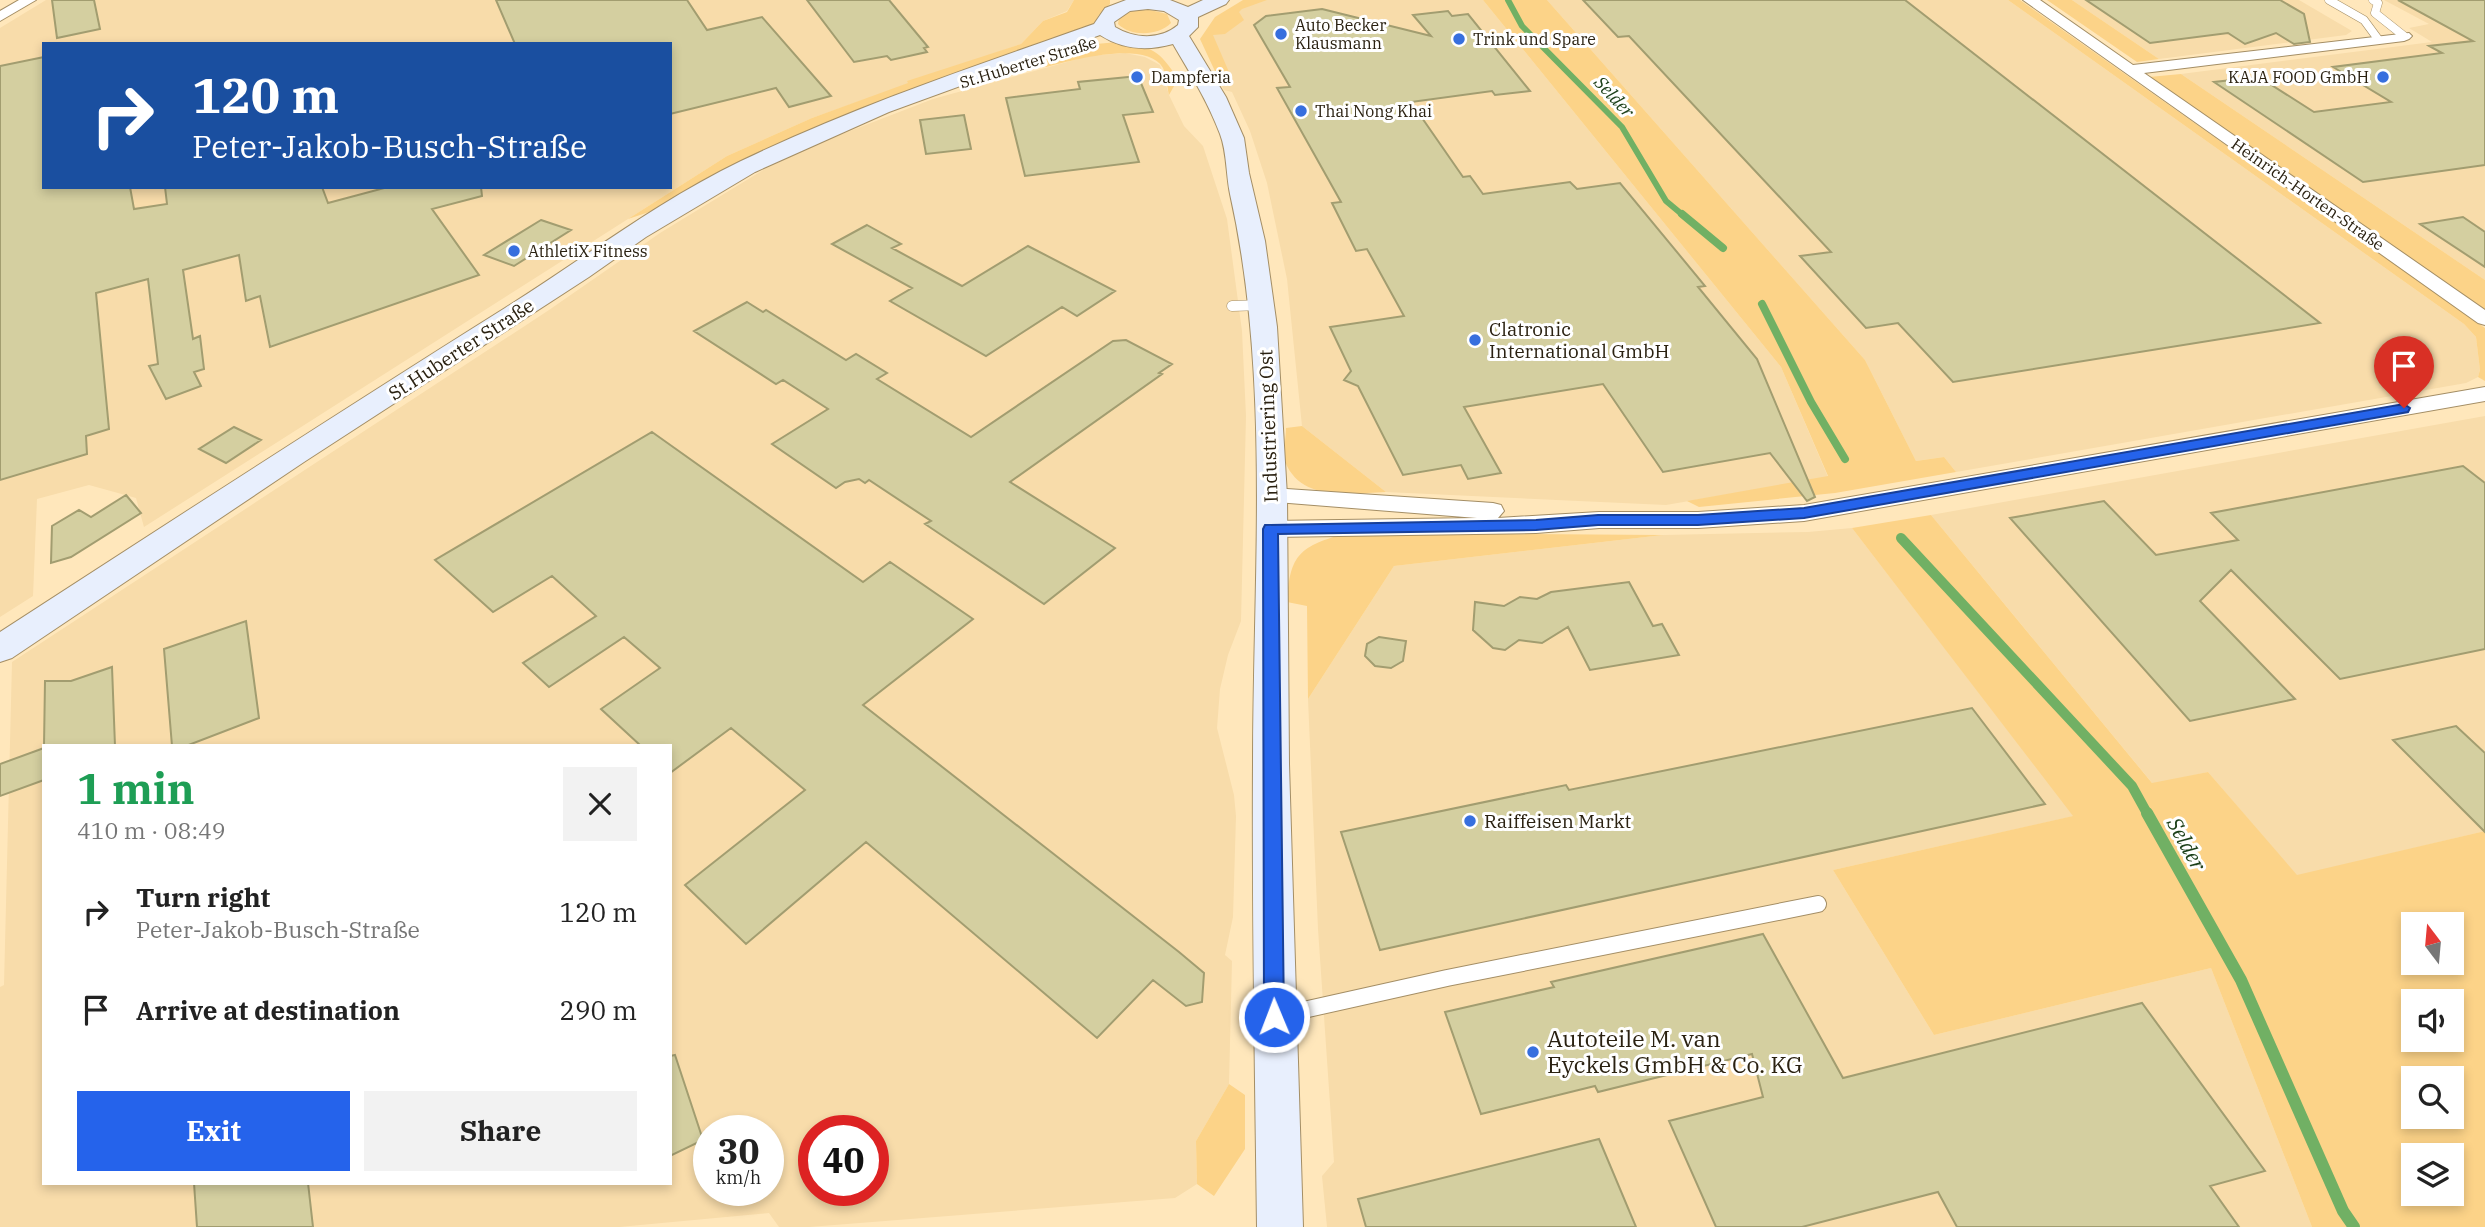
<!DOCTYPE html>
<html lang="en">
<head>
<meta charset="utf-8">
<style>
	body { margin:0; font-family:"IBM Plex Serif",serif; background:#f2f2f2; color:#222; height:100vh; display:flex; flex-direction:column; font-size:26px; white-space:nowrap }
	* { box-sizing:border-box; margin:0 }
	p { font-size:23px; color:#767676 }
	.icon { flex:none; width:38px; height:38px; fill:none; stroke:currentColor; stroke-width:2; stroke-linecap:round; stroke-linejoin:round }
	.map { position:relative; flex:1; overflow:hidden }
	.details { position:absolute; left:42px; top:744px; width:630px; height:441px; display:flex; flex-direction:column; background:#fff; border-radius:0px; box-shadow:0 4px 10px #0003 }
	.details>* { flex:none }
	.banner { position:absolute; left:42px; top:42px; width:630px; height:147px; border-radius:0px; box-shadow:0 4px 10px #0003; background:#1a4fa0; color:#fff; overflow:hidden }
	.needle { width:46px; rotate:344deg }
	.fabs { position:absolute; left:2401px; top:912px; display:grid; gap:14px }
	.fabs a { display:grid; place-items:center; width:63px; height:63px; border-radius:0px; background:#fff; box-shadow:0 4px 10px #0003; font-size:35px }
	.speed { position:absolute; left:693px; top:1115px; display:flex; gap:14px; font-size:35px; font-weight:700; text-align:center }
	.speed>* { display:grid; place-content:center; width:91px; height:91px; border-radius:50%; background:#fff; box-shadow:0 4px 10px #0003; line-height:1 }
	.speed small { font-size:18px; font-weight:400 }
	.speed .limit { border:10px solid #d22; background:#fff; color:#111 }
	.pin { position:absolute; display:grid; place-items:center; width:60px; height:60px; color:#fff; margin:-72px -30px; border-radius:50% 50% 50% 0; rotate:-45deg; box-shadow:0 0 7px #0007 }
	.pin .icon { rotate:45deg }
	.me { position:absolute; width:77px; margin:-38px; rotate:359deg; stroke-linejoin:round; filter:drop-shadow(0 0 5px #0008) }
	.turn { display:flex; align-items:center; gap:24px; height:147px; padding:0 35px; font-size:32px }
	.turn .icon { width:91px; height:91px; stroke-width:2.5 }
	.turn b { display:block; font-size:49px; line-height:60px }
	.round { display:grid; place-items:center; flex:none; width:74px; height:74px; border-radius:0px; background:#f2f2f2 }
	.head { display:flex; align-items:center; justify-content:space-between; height:119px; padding:0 35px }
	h1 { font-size:42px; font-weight:700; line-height:52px; color:#1e9e55 }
	.button { display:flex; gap:14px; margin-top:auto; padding:14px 35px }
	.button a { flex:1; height:80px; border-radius:0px; background:#2563eb; color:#fff; font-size:28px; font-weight:700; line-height:80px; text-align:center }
	.button a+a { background:#f2f2f2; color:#222 }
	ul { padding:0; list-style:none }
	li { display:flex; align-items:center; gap:21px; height:98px; padding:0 35px }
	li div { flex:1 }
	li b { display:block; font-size:26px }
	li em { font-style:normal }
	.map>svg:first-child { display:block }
	.built { fill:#f8dcaa; fill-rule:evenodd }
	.green { fill:#fcd388; fill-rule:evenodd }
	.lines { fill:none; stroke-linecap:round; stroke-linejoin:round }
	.stream-far3 { stroke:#71b064; stroke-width:6 }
	.stream-far2 { stroke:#71b064; stroke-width:8 }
	.stream-far1 { stroke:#71b064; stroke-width:10 }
	.stream { stroke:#71b064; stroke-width:12 }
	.building { fill:#d4cfa0; stroke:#a29d70; stroke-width:2 }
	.lane-far2-casing { stroke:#a48e65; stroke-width:9 }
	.lane-far1-casing { stroke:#a48e65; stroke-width:11 }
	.lane-casing { stroke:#a48e65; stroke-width:18 }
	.street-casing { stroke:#a48e65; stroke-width:2 }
	.secondary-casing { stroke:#a48e65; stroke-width:2 }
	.lane-far2 { stroke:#fff; stroke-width:8 }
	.lane-far1 { stroke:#fff; stroke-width:10 }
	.lane { stroke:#fff; stroke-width:16 }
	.street { fill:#fff; fill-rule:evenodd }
	.secondary { fill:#e8effd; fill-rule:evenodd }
	.route { fill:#2563eb; stroke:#184099; stroke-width:2 }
	.poi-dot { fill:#376fde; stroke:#fff; stroke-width:2.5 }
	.labels { text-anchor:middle; stroke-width:6; stroke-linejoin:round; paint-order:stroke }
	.far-poi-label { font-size:16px; fill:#2a2111; stroke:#fff; text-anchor:start }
	.far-street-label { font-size:16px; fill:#2a2111; stroke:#fff }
	.far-water-label { font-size:18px; font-style:italic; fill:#1a3e17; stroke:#fff }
	.poi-label { font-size:19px; fill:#2a2111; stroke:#fff; text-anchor:start }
	.street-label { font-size:19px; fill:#2a2111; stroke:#fff }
	.water-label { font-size:21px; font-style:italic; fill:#1a3e17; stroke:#fff }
	.near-poi-label { font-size:23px; fill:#2a2111; stroke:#fff; text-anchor:start }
</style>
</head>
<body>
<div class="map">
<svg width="2485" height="1227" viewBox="0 0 2485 1227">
	<rect width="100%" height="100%" fill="#ffe7bb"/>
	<path class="built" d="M46,0H1074L1067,11L1043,21L1021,44L812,118L727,156L144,527L136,498L89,485L37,499L33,596L0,617V28ZM44,44H670V187H44Z
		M1254,0H1483L1781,367L1828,477L1666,505L1386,492L1302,426L1287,279L1267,183L1250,131L1232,92L1224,90L1222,86L1206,33Z
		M1547,0H2008L2464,324L2476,337L2480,370L2478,377L2466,383L1956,472L1944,457L1916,461L1865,360Z
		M2072,0H2299L2352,31L2346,35L2159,59Z
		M2384,0H2485V280L2181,74L2432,42L2409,28L2429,24Z
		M1125,53L1145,57L1160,65L1169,95L1184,126L1203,146L1227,219L1242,331L1246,416L1241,621L1228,655L1220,689L1217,728L1234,795L1236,816L1233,917L1225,955L1232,961L1229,1084L1196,1141L1197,1184L1175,1198L809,1227H779L769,1213L619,1227H0V987L4,985L12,662L549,310L660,233L765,169L819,143L933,99L1089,56ZM44,746H670V1183H44ZM709,1130H768V1190H709ZM814,1130H873V1190H814Z
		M2485,416V831L2297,876L2208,772L2153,784L1931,515Z
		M1852,528L2074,816L1833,870L1934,1035L2211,968L2312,1227H1327L1322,1176L1334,1162L1318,929L1308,699L1394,566L1663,535L1808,532Z"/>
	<path class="green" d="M1074,0H1110V4L1098,16L1096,24L1028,50L664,207L628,219L727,156L812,118L908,83L907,81L1021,44L1043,21L1067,12Z
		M1243,0H1267L1242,9L1239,12L1244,20L1225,34L1213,35L1229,72L1218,74L1220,82L1200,39L1215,17Z
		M1483,0H1547L1865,360L1916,461L1944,457L1956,472L1835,493L1699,507L1687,501L1828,476L1781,367Z
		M2008,0H2020L2485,328V381L2478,377L2480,370L2476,337L2464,324Z
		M2047,0H2072L2159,59L2137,62Z
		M1146,9L1167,14L1171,23C1158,36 1131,37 1118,24L1119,18L1132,11Z
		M1118,42C1153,47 1159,50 1178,79L1169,95C1167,87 1167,76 1163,68C1146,39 1071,61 1046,67L1041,63L1096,44Z
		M2181,74L2485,280V312L2149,77Z
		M1302,426L1386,492C1353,493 1305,502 1287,466C1282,457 1286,438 1286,428Z
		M1931,515L2152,783L2208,772L2297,875L2485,831V1227H2312L2211,968L1934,1035L1833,870L2073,816L1852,528ZM2413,924H2452V962H2413ZM2413,1001H2452V1040H2413ZM2413,1078H2452V1116H2413ZM2413,1155H2452V1194H2413Z
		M1346,533L1663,535L1394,566L1308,699L1307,606L1287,602C1290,553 1300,547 1346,533Z
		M1229,1084L1245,1095V1149L1214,1196L1197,1184L1196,1141Z"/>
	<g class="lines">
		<path class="stream-far3" d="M1508,0L1522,26L1622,127L1666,201L1684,216"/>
		<path class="stream-far2" d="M1682,214L1723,248
			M1762,304L1811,402L1845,459"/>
		<path class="stream-far1" d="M1901,538L2132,786L2148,815"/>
		<path class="stream" d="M2147,813L2241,980L2343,1211L2354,1227"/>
	</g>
	<path class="building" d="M52,0H94L100,29L57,38Z
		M496,0H687L707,30L762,17L831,96L789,107L776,88L670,114V44H515Z
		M807,0H889L928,47L924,48L927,52L891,60L887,56L854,62Z
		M1583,0H1905L2320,323L1953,382L1898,323L1866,328L1800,256L1831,252L1629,36L1618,37Z
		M2086,0H2280L2304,14L2310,42L2294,44L2276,33L2245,44L2228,33L2150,43Z
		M2398,0H2485V165L2363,182L2214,82L2259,77L2314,112L2391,102L2333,67L2442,53L2429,46L2473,41Z
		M1322,9L1431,36L1413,15L1448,11L1452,16L1468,14L1530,91L1495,95L1492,91L1411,102L1463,177L1470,176L1483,194L1570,182L1577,189L1620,183L1705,286L1698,287L1757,359L1815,497L1807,501L1770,453L1663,472L1603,384L1464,407L1501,473L1468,479L1461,465L1403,475L1358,386L1344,380L1351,371L1330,327L1404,316L1367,249L1356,251L1332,203L1341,202L1277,88L1290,87L1254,25L1266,16Z
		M44,57V187H130L134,209L167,204L165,187H322L328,203L388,187H481L482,196L432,209L479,275L270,347L260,296L246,301L239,255L183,270L193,339L200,336L204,369L194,372L201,386L166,399L149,366L158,364L148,279L96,293L109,429L86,436L87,454L0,480V66Z
		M1138,76L1153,112L1123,115L1139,162L1025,176L1006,98L1080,89L1078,82Z
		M964,115L971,149L926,154L920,120Z
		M2463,217L2485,232V267L2420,224Z
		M541,220L571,230L514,266L484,255Z
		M867,225L901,244L892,248L962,286L1028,246L1115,291L1077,316L1062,307L986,356L890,301L912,288L832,244Z
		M747,302L763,312L766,310L846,360L856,354L887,373L877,379L971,437L1113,341L1126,340L1172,364L1159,373L1162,374L1010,482L1115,548L1044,604L925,524L931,521L869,480L865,483L859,479L845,482L836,488L772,444L828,409L783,380L776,384L694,331Z
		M234,427L261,440L226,463L199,449Z
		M652,432L863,582L890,562L973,619L863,705L1179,952L1204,973L1202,1002L1186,1006L1153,980L1097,1038L866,842L746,944L685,885L805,790L731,728L670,773V746H641L601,709L660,668L624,637L549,687L523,663L596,616L552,576L493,612L435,560Z
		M2463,466L2485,483V649L2340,679L2231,570L2200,601L2295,699L2190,721L2010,518L2104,501L2156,555L2238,540L2211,513Z
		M126,495L141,513L71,557L51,563L52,526L79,510L91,517Z
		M1629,582L1653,626L1662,624L1679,655L1590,670L1568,627L1542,643L1519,640L1505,650L1493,648L1473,630L1475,602L1504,606L1520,597L1537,599L1551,592Z
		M246,621L259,718L186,746H172L164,649Z
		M1379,637L1406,641L1403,661L1391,668L1375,666L1365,656L1367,644Z
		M112,667L115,746H44L45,681H71Z
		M1972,708L2045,804L1380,950L1341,832L1566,785L1569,790Z
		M2456,726L2485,753V832L2393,740Z
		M44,748V780L0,796V764Z
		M1763,934L1843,1078L2142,1003L2265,1171L2210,1186L2239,1227H1957L1938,1192L1802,1227H1716L1669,1121L1763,1097L1752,1054L1598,1092L1595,1086L1481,1114L1445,1012L1554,987L1551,982Z
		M675,1055L703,1140L670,1156V1056Z
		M1599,1139L1636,1227H1366L1358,1199Z
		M194,1183H308L313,1227H197Z"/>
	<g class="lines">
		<defs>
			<path id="lane-far2" d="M2329,0L2364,20L2378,39
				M2373,0L2378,3L2375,13L2404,36"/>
			<path id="lane-far1" d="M1232,306L1262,305"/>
			<path id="lane" d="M1281,1015L1447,978L1818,904"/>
			<path id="street" d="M19,0H36L0,21V11Z
				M2023,0H2040L2133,65L2409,33L2412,36L2409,39L2404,41L2144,73L2485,310V325L2478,323Z
				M2485,387V401L1804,521L1698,528H1599L1536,533L1271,537L1263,535L1259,529L1263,523L1271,521L1477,518L1264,501L1261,496L1264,491L1272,488L1493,503L1501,505L1504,511L1498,518L1599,512H1698L1804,505Z"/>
			<path id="secondary" d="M1126,0H1170L1188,7L1203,0H1229L1226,4L1198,17V27L1189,36L1226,97L1244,138L1249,173L1265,241L1277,327L1287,496L1289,764L1303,1227H1257C1255,1073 1252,918 1253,764C1253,576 1271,377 1230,194C1226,175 1227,152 1220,134C1208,102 1190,73 1173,44C1148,51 1123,50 1100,35L889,112L755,172L646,237L589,277L304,462L12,658L0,662V632C168,523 336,414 505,308C583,259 658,201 741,161C855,106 975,66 1094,24L1105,8ZM1148,9L1164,11L1179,20L1178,25C1160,40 1135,39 1115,27L1114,22L1130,11Z"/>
		</defs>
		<use href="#lane-far2" class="lane-far2-casing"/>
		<use href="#lane-far1" class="lane-far1-casing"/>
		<use href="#lane" class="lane-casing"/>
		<use href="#street" class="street-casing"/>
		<use href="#secondary" class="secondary-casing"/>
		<use href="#lane-far2" class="lane-far2"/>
		<use href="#lane-far1" class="lane-far1"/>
		<use href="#lane" class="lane"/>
		<use href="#street" class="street"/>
		<use href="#secondary" class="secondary"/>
	</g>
	<path class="route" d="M2404,404L2410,408L2408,412L1804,518L1698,525H1598L1536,530L1278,534L1284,1017L1281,1023L1274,1026L1267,1023L1264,1017L1263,529L1265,525L1536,520L1598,515H1698L1804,508Z"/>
	<g class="poi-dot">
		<circle cx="1281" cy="34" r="7"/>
		<circle cx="1459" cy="39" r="7"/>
		<circle cx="1137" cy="77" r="7"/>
		<circle cx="2383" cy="77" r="7"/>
		<circle cx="1301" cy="111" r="7"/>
		<circle cx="514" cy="251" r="7"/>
		<circle cx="1475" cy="340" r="7"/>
		<circle cx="1470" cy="821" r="7"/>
		<circle cx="1533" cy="1052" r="7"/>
	</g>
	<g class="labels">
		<g class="far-poi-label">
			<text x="1295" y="31">Auto Becker<tspan x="1295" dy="18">Klausmann</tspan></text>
			<text x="1473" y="45">Trink und Spare</text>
			<text x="1151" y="83">Dampferia</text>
			<text x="2369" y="83" text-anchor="end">KAJA FOOD GmbH</text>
			<text x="1315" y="117">Thai Nong Khai</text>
			<text x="528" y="257">AthletiX Fitness</text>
		</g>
		<g class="far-street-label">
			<text transform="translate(1028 62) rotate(-17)" y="6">St.Huberter Straße</text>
			<text transform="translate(2308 194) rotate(35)" y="6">Heinrich-Horten-Straße</text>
		</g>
		<g class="far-water-label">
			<text transform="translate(1614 97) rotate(47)" y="6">Selder</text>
		</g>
		<g class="poi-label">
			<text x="1489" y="336">Clatronic<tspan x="1489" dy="22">International GmbH</tspan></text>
			<text x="1484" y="828">Raiffeisen Markt</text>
		</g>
		<g class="street-label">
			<text transform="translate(461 349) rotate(-33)" y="7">St.Huberter Straße</text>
			<text transform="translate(1268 426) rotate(-92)" y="7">Industriering Ost</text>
		</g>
		<g class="water-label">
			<text transform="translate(2186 844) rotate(61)" y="7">Selder</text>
		</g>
		<g class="near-poi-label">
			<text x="1547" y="1047">Autoteile M. van<tspan x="1547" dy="26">Eyckels GmbH &amp; Co. KG</tspan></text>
		</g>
	</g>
</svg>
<div class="fabs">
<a><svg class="needle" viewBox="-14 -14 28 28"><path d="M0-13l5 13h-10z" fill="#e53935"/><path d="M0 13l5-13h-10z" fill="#767676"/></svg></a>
<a><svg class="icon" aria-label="sound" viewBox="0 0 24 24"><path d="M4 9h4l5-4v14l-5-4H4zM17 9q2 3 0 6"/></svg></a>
<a><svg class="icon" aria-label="search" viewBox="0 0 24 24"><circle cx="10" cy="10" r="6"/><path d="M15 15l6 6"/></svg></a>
<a><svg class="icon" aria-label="layers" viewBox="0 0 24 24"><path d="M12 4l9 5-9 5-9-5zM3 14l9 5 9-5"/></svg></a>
</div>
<div class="speed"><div>30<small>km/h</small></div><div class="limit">40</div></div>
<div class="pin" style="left:2404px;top:408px;background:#d93025"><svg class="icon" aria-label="arrive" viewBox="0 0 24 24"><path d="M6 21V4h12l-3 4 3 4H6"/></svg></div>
<svg class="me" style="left:1274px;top:1017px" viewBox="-20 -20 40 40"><circle r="17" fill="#2563eb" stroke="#fff" stroke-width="3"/><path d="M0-11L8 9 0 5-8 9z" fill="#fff"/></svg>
<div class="banner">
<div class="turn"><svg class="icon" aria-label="right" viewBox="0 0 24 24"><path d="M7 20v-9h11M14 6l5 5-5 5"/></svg><div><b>120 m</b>Peter-Jakob-Busch-Straße</div></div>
</div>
<section class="details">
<div class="head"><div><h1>1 min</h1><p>410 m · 08:49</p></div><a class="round"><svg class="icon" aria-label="close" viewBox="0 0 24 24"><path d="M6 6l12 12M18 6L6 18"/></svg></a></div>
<ul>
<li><svg class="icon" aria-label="right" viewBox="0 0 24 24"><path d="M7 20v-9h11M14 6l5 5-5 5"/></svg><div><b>Turn right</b><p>Peter-Jakob-Busch-Straße</p></div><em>120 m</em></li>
<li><svg class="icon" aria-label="arrive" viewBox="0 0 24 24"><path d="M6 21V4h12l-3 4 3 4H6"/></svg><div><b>Arrive at destination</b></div><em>290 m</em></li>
</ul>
<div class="button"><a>Exit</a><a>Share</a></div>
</section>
</div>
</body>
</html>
